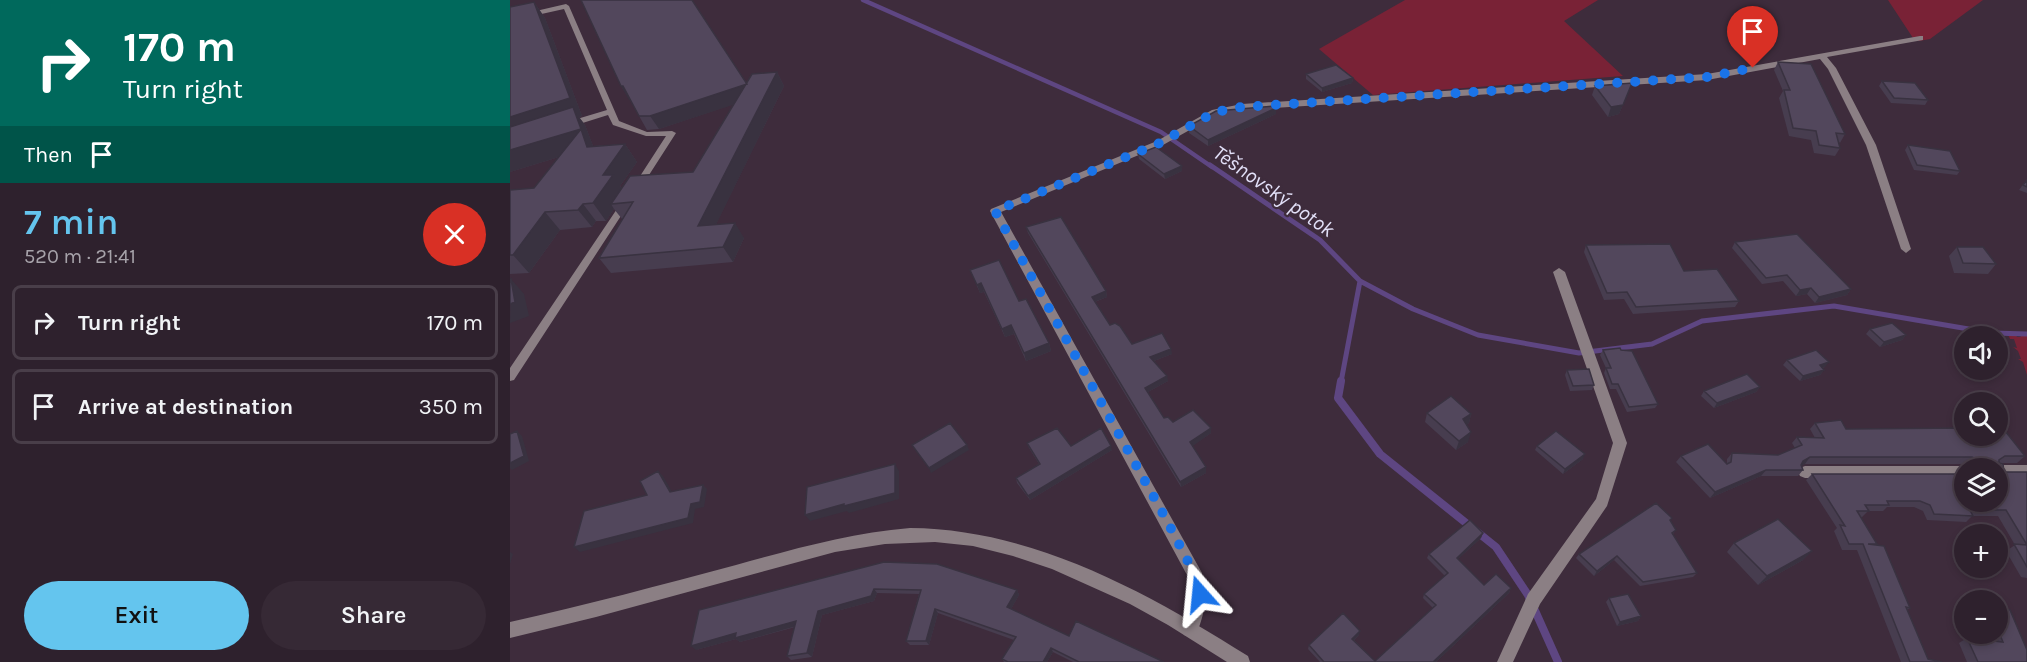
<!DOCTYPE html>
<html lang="en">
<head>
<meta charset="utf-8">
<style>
	body { margin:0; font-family:Karla,sans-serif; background:#362935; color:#f1f3f6; height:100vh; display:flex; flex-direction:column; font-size:22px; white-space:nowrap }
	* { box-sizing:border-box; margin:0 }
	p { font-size:20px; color:#a7a3aa }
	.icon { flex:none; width:33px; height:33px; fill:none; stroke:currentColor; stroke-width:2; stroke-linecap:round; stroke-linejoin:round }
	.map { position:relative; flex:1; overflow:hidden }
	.sheet { display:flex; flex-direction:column; background:#2e212d; width:510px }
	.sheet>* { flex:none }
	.banner { background:#00695c; color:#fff; overflow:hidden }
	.controls { position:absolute; left:1444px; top:326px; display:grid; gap:12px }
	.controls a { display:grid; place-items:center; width:54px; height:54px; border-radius:50%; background:#2e212d; box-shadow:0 3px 9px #0003,0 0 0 2px #493e49; font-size:30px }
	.pin { position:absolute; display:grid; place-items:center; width:51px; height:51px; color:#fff; margin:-62px -26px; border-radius:50% 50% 50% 0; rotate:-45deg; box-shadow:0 0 6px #0007 }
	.pin .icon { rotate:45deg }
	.me { position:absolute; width:66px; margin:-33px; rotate:342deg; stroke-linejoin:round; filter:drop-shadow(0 0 4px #0008) }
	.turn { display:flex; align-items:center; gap:21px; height:126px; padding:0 24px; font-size:27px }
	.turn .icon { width:78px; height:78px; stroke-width:2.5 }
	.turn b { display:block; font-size:42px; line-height:51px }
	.then { display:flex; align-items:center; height:57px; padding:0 24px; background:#0003; gap:12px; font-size:22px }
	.round { display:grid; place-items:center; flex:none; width:63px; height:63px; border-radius:32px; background:#362935 }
	.head { display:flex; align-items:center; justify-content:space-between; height:102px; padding:0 24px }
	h1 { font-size:36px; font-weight:600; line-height:45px; color:#64c5ee }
	.primary-button { display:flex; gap:12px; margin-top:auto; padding:12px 24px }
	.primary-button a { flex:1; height:69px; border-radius:36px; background:#64c5ee; color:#111; font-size:24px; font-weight:600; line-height:69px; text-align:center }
	.primary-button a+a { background:#362935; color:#f1f3f6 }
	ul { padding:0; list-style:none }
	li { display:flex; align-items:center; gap:18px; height:75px; margin:0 12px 9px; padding:0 12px; border:3px solid #493e49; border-radius:9px }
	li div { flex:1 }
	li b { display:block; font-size:22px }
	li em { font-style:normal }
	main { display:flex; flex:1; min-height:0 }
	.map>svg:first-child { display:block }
	.green { fill:#792236 }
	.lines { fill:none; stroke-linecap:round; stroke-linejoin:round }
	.stream-far2 { stroke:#5e4682; stroke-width:4.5 }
	.stream-far1 { stroke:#5e4682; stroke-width:5 }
	.stream { stroke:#5e4682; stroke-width:8 }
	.service { fill:#8b7f84; fill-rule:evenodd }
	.minor { fill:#8b7f84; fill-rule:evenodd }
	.tertiary { fill:#8b7f84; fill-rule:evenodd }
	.wall { fill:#473d4f }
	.shaded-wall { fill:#393240 }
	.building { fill:#52475c; stroke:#393240; stroke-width:1.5 }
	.route { stroke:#1a73e8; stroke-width:10; stroke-dasharray:0 18 }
	.labels { text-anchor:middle; stroke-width:4.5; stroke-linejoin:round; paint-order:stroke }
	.water-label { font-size:21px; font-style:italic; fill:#e2e0f8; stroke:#3e2c3c }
</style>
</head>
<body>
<main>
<section class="sheet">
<div class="banner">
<div class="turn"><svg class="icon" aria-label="right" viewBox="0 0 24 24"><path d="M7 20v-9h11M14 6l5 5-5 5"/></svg><div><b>170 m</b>Turn right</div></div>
<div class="then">Then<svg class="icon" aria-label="arrive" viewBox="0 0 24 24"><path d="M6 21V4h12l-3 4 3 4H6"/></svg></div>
</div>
<div class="head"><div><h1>7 min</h1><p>520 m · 21:41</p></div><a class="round" style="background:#d93025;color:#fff"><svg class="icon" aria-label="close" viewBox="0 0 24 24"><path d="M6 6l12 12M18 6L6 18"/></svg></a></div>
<ul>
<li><svg class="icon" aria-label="right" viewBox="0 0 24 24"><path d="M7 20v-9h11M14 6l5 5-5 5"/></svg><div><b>Turn right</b></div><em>170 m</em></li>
<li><svg class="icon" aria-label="arrive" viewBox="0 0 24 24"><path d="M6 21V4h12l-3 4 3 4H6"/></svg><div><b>Arrive at destination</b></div><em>350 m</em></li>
</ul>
<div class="primary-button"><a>Exit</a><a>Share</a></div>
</section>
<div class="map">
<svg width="1517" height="662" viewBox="0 0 1517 662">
	<rect width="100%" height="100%" fill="#3e2c3c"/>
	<path class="green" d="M895,0H1088L1054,21L1113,76L863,95L809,49Z
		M1378,0H1473L1420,39L1409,41L1403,38Z
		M1497,332L1505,333L1507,337H1511L1508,333L1517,334V375L1513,362L1508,359H1511L1508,351L1503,347L1507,348L1504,339H1500Z"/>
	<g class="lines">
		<path class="stream-far2" d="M353,0L651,132L702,167"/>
		<path class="stream-far1" d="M700,165L810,240L850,281L903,309L968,335L1069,353L1142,344L1192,321L1324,306L1482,333L1517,334
			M831,382L850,281"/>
		<path class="stream" d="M831,381L828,398L870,454L986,547L1018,595L1048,662"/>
		<path class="service" d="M56,4L59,6L109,121L137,132L162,131L166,133L130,189L127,190L123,187L156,136H136L103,125L98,115L63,126H57V122L97,110L54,9L0,21V17Z
			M116,199L120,202L4,380L0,381V368L113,200Z"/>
		<path class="minor" d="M1410,36H1413V40L1317,57L1326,68L1366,145L1401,249L1396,253L1391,249L1356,145L1318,69L1310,59L1197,80L732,110L708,114L653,145L491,212L692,573C698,596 695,613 686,635L680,637L674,635L672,629L681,601L677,575L480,211L481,209L647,141L702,110L732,104L1197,74Z
			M1049,268L1055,272L1117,443L1097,506L1030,604L1003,662H987L1018,594L1086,499L1103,443L1043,272Z
			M1488,465H1517V477H1488V468H1483Z
			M1295,466H1455L1460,468H1455V478H1295L1290,476L1288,472L1290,468Z"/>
		<path class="tertiary" d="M400,528C523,529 637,592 738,656L740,662H717L658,625L620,604L542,569L503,556L463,546L425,542L375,544L325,552L86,617L0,638V622C76,605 151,585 226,565C284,549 340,533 400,528Z"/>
	</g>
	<path class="wall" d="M24,2L35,18L72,116L69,117L75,125L83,146L115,144L127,162L110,186L112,188L183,172L224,104L149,129L137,130L120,100L111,86L236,83L267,72L274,86L206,224L234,238L223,262L101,273L89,258L113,219H112L104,209L96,221H86L82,227L50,230L19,273L0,274V190L24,188L49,157L0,172V7Z
		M1268,62L1335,134L1330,143L1329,142L1330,148L1325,156L1304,153L1301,140L1279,136L1269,98L1273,91L1264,70Z
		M796,74L843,78L842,83L812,92L796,79Z
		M1372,81L1418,100L1415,105L1381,103L1369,86Z
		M1122,83L1109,114L1098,117L1082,95L1085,86Z
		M766,114L698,146L679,133V126Z
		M1398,145L1450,171L1447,175L1404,170L1395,150Z
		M628,154L672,171L655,179L629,159Z
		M1517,179V193L1509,190Z
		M516,227L596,291L597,297L585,302L600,325L622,344L662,354L644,361L658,381L638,392L654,418L663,422L701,428V433L682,446L696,473L671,487L518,233Z
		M1225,242L1341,289L1337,295L1305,303L1297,294L1286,296L1273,281L1252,284L1222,248Z
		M1076,245L1174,271L1229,301L1225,307L1123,314L1114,299L1094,300L1074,252Z
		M1447,247L1486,264L1478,274L1444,273L1439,256Z
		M460,270L509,301L539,343L541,351L516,361L504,334L495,337L474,292L470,293Z
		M1360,329L1396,335L1392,340L1370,347L1356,334Z
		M1093,350H1111L1148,404L1145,408L1117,412L1106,389H1100L1094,373L1096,368L1090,355Z
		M1277,360L1315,367L1312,368L1314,370L1310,375L1290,381L1273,365Z
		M1057,370L1084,385L1082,390L1060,391L1055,375Z
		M1250,387L1246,392L1204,408L1191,396L1194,391Z
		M917,413L961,414L959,423L956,425L958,442L946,450L915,422Z
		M1305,423L1336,429L1515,456L1507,463H1489L1494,472H1517V578L1511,577L1496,551L1505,545L1488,516H1462L1456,522L1417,520L1413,511L1404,507H1377L1373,511H1358L1352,517H1350L1400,608L1397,610L1418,659L1432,662H1391L1347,550H1332L1324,531L1327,528L1296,480L1302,474L1455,501L1488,468H1460L1461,467L1455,464H1295L1292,465L1293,470L1288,476H1251L1200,498L1166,462L1171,456L1217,464V459L1222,453L1268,455L1285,448L1282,443L1287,437L1305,438L1300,429Z
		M517,443L561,446L602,450L520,500L507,483L506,478L529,464L519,448Z
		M1027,446L1073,459L1053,474L1025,450Z
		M1161,521L1166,530L1163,534L1187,573L1183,577L1130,586L1104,560L1084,576L1066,558L1069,554Z
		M973,533L971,538L948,559L974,585L1001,588L999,593L926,662H810L798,649L799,645L849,635L844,640L865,661L923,608L913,598L914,594L935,576L917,558L919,554Z
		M1224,543L1293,560L1248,585L1217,552Z
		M374,562L507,590L509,595L501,609L559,636L654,662H563L543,652L537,662H494L492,659L504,640L428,613L419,645H400L396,641L409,594L367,593L364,601L312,615L302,657L281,660L277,656L285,627L230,642L226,639L186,650Z
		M1099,598L1131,616L1128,621L1107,626L1096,602Z
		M1488,608L1517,662H1457L1449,643L1457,638L1482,641L1478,633H1488Z"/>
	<path class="shaded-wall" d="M24,2L35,18L72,116L69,117L75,125L90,164L78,148L0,172V117Z
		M267,72L274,86L198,241L188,226Z
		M843,78L842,83L812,92V88Z
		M1122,83L1109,114L1098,117L1101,107Z
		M237,84L244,98L149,129L140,116Z
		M111,86H113L121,99L119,100Z
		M766,108V114L698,146V140Z
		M115,144L127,162L110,186L115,193L101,204L104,209L96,221L83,203L93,175Z
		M672,166V171L655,179L654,174Z
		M73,204L86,221L82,227L68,210Z
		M35,212L50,230L19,273L3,255Z
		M225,223L234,238L223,262L213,247Z
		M1,279L14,294L19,316L0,323Z
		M471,283L474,292L470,293L467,285Z
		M1301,288L1297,294L1286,296L1290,290Z
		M1341,289L1337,295L1305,303L1309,297Z
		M596,291L597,297L584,302L582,297Z
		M501,325L504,334L495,337L492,329Z
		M1396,335L1392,340L1370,347L1374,342Z
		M539,343L541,351L516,361L514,353Z
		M661,349L662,354L641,362L640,357Z
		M1319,362L1315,367L1306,370L1310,365Z
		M1314,370L1310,375L1290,381L1293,376Z
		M657,376L658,381L636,393L635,388Z
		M1250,387L1246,392L1204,408L1207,403Z
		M961,414L959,423L951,429L953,419Z
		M701,428V433L680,448V442Z
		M7,431L12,436L19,461L2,470L0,468V463Z
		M961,432L958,442L946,450L949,441Z
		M457,445L459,450L421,473L419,468Z
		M601,446L602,450L520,500L518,496Z
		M1075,454L1073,459L1053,474L1055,469Z
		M1300,457L1295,464L1288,467L1293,461Z
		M385,464L389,471V499L339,513L337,511L300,521L295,515Z
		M696,467V473L671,487L670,482Z
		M1256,470L1251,476L1200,498L1205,492Z
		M148,471L153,476L165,497L160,492Z
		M193,485L197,489L194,507L185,509L183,523L70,552L64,547L181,504Z
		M973,533L971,538L945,562L947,558Z
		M1302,551L1293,560L1248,585L1257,576Z
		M0,552L3,554L0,564Z
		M1107,556L1104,560L1084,576L1087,571Z
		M1001,588L999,593L926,662H923Z
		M364,589L367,593L364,601L312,615L302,657L297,653L308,611Z
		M507,590L509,595L500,611L497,607Z
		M425,609L428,613L419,645L416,641Z
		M1131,616L1128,621L1107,626L1110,622Z
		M286,621L290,625L230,642L226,639L186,650L181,646L226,633Z
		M850,631L849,635L841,643L842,639Z
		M541,648L543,652L537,662H533Z"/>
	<path class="building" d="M71,0H182L237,84L140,116H129L113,86H111Z
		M24,2L60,98L0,117V7Z
		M1268,62L1301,64L1335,134L1326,133L1330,148L1309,145L1306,131L1283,128L1274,90H1280Z
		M826,65L843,78L812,88L796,74Z
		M267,72L188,226L225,223L213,247L89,258L123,202L101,204L120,176L183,172L242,74Z
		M1372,81L1405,83L1418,100L1384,98Z
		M1122,83L1113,105L1101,107L1085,86Z
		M765,106L766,108L698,140L679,126L706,111Z
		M63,107L71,129L0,150V127Z
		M71,129L77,147L115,144L93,175H103L83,203L73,204L68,210L35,212L3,255H0V190L24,188Z
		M1398,145L1440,151L1450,171L1407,165Z
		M646,147L672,166L654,174L628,154Z
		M1517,180V187L1513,185Z
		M551,217L596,291L582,297L600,325L605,323L610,326L622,344L652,333L661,349L640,357L657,376L635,388L654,418L658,417L663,422L683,410L701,428L680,442L696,467L670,482L516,227Z
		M1287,234L1341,289L1309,297L1301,288L1290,290L1277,275L1256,278L1225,242Z
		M1160,244L1174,271L1207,269L1229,301L1126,307L1117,292L1097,293L1076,245Z
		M1447,247H1473L1486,264L1453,263Z
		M489,260L509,301L516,299L539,343L514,353L501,325L492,329L471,283L467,285L460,270Z
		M1,279L5,302L0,304V280Z
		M1382,323L1396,335L1374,342L1360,329Z
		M1110,348L1111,350L1122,351L1148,404L1119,407L1108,384H1102L1096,368H1101L1093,350Z
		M1306,350L1319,362L1310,365L1314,370L1293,376L1277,360Z
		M1079,369L1084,385L1063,386L1057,370Z
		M1237,374L1250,387L1207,403L1194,391Z
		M941,396L961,414L953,419L961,432L949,441L917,413Z
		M1331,420L1336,429L1455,428V435H1488V422L1515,456H1495L1489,460V463L1493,464L1494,472H1517V545L1496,510H1460L1463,516L1424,514L1420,505L1410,501H1377L1379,505H1355L1359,511H1347L1367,544H1358L1374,546L1400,608L1396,607L1418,659L1432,662H1400L1353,544H1339L1330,525L1335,526L1302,474H1455V501H1488V468H1463L1464,464L1469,463V460L1462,457H1300L1293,461L1291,465L1293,470H1256L1205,492L1171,456L1198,444L1217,464L1221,462L1222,453L1268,455L1292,445L1287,437L1314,438L1305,423Z
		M440,423L457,445L419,468L402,445Z
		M547,428L561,446L591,428L601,446L518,496L506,478L530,464L517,443Z
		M7,431L14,456L0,463V434Z
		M1046,431L1075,454L1055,469L1027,446Z
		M385,464V493L334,506V504L295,515L297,487Z
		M148,471L160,492L193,485L190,502L181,504L178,518L64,547L74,511L137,495L130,481Z
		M1146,503L1162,518L1160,520L1166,530L1162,533L1187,573L1133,582L1107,556L1087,571L1069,554Z
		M1268,519L1302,551L1257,576L1224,543Z
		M960,520L973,533L947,558L974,585L986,574L1001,588L923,662H814L799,645L833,613L850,631L842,639L865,661L926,605L914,594L938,573L919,554Z
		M1504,544L1517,545V567Z
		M374,562L427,564L507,590L497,607L559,636L566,621L654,662H569L541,648L533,662H498L492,659L506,637L425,609L416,641H396L411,590L364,589L361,596L308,611L297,653L277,656L286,621L225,638L226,633L181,646L189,610Z
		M1118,594L1131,616L1110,622L1099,598Z
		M1488,608L1500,610L1517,650V662H1468L1457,638L1493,642L1488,630Z"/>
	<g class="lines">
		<path class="route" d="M690,594L684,573L656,519L485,211L650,143L705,112L732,107L840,100L1197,77L1243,68"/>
	</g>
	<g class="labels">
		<g class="water-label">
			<text transform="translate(764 191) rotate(35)" y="7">Těšnovský potok</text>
		</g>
	</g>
</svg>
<div class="controls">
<a><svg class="icon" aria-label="sound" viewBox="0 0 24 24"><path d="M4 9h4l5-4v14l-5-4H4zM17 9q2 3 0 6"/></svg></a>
<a><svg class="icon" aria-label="search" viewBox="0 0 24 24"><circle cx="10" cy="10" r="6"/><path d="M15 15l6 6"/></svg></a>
<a><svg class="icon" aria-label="layers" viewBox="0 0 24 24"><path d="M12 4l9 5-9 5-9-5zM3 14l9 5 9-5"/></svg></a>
<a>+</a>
<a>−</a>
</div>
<div class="pin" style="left:1243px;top:68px;background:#d93025"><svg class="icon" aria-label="arrive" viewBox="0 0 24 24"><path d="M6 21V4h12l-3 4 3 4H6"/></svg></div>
<svg class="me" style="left:690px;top:594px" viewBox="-20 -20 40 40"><path d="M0-17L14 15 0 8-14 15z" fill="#1a73e8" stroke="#fff" stroke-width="4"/></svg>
</div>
</main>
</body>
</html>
